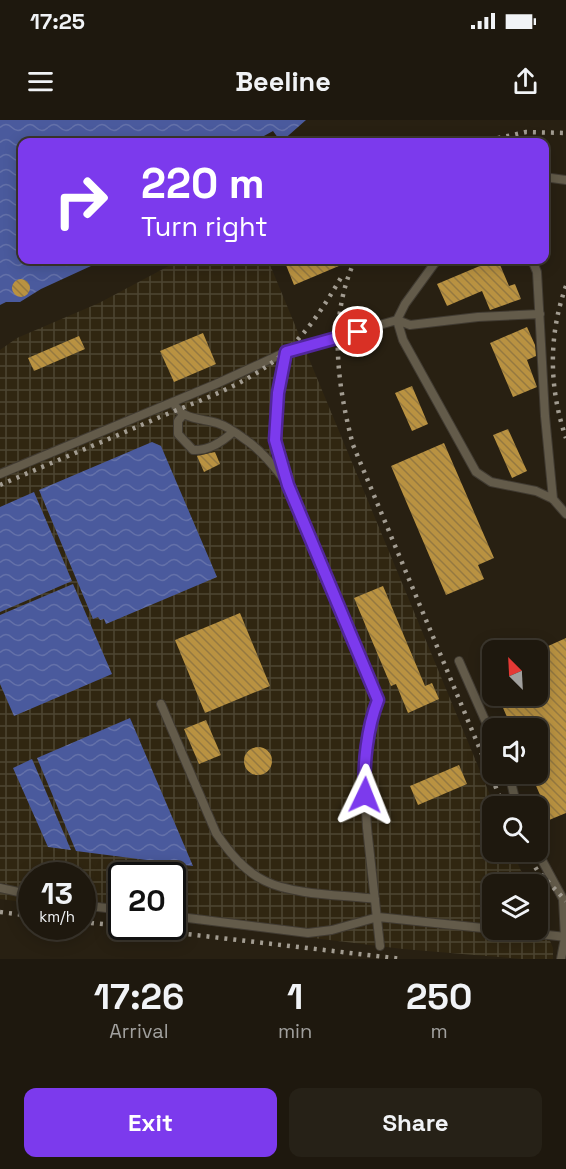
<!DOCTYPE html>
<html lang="en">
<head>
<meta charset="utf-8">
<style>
	body { margin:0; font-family:"Space Grotesk",sans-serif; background:#262117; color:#f1f3f6; height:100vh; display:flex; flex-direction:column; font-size:22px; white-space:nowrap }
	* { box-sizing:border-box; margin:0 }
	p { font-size:20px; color:#a1a09e }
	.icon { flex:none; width:33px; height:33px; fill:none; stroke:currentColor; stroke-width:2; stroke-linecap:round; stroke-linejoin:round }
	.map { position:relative; height:839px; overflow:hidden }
	.drawer { display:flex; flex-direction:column; background:#1e180e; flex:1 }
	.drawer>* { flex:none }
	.hud { position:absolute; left:18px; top:18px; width:531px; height:126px; border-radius:12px; box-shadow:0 3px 15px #0003,0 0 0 2px #3c372e; background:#7c3aed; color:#fff; overflow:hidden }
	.needle { width:39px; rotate:336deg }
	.controls { position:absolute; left:482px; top:520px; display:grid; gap:12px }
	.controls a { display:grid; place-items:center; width:66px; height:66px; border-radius:12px; background:#1e180e; box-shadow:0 3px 15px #0003,0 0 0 2px #3c372e; font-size:30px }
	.speed { position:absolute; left:18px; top:742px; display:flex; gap:12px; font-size:30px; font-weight:700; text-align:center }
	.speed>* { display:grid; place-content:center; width:78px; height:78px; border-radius:50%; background:#1e180e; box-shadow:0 3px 15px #0003,0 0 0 2px #3c372e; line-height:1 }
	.speed small { font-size:15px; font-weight:400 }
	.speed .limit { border:3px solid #111; border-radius:9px; background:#fff; color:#111 }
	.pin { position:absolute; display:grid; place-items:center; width:51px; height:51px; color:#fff; margin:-26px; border:3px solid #fff; border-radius:50%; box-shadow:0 2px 6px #0007 }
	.me { position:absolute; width:66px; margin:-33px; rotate:2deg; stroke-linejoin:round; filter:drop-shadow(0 0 4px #0008) }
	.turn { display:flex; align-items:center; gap:21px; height:126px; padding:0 24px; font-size:27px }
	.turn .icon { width:78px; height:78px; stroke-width:2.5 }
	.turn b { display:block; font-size:42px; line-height:51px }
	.eta { display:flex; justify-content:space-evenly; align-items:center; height:102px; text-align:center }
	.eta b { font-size:36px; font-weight:800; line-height:42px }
	.action { display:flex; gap:12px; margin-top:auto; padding:12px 24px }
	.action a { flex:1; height:69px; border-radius:12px; background:#7c3aed; color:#fff; font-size:24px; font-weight:800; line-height:69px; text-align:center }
	.action a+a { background:#262117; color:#f1f3f6 }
	.status { display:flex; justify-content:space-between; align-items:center; height:42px; padding:0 30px; background:#1e180e; direction:ltr }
	.status svg { height:16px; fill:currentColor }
	header { display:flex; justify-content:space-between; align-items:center; height:78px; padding:0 24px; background:#1e180e; font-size:27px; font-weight:800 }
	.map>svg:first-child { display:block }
	.industrial { fill:url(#industrial-grid) }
	.water { fill:url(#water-waves) }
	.building { fill:url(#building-back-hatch) }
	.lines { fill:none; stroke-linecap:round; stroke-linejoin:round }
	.lane-casing { stroke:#413b32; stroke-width:10 }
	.lane { stroke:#635b4a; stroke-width:8 }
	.rail { stroke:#a29c91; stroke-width:4.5; stroke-dasharray:3 6; stroke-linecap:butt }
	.route-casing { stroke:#51269a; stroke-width:15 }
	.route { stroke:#7c3aed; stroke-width:10 }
</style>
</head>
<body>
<div class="status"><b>17:25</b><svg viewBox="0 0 49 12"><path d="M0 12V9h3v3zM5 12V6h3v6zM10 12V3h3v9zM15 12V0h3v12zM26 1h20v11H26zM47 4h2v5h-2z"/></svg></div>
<header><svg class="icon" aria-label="menu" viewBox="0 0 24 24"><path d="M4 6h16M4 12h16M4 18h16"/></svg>Beeline<svg class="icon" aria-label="share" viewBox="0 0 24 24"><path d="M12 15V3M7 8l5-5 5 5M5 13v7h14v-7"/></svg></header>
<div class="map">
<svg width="566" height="839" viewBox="0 0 566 839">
	<defs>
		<pattern id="industrial-grid" width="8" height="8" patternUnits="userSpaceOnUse" patternTransform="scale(1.5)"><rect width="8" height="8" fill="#302611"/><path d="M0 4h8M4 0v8" fill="none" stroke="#4d4532"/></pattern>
		<pattern id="water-waves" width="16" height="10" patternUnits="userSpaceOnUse" patternTransform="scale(1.5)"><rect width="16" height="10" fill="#4a5a9d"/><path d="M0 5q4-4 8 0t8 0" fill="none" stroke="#6471a9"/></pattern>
		<pattern id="building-back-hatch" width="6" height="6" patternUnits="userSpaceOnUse" patternTransform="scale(1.5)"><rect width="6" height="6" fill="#b99241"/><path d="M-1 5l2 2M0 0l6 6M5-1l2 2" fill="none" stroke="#957940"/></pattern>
	</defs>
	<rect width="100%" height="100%" fill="#282012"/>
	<path class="industrial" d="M180,140H268L495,687H492V732H513L527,765H492V810H537V789L553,828V839H522L403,829L173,801L172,756H122L121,794L83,789L82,756H32L31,783L0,779V230L17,218L99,183Z"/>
	<path class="water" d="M0,0H306L281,22L273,11L253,22H22V140H104L41,169L20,182H6L0,185Z
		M152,322L161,326L217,457L106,504L104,499L100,500L98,497L93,499L39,370Z
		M34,372L72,461L0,492V387Z
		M73,464L112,554L14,596L0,564V495Z
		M130,598L193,746L76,731L37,638Z
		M32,639L71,730L48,727L13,648Z"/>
	<path class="building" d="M284,140H353L294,165Z
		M494,140H498L509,166L515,164L521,179L490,190L482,171L447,186L437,164Z
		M12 168a9 9 0 1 1 18 0a9 9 0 1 1-18 0Z
		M527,207L535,225L536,236L527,240L537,267L513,277L490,223Z
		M203,213L216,244L174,262L160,231Z
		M79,216L85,229L34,251L28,238Z
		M412,266L428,304L412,311L395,273Z
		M508,309L527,351L512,358L493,315Z
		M444,323L494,438L478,445L484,459L446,475L391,346Z
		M215,332L220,344L204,352L197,336Z
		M383,466L425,566L432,563L439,579L408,593L396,564L391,566L354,478Z
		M240,493L270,566L205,593L175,520Z
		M566,518V693L537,705V693L546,689L531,654H537V609H512L498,576H537V531Z
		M206,600L221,635L199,644L184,609Z
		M244 641a14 14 0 1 1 28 0a14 14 0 1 1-28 0Z
		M459,645L467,664L418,685L410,666Z"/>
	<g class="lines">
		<defs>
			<path id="lane" d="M544,57L566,60
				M532,140L537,152L545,296L553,379
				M397,200L403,220L476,352L491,362L536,371L553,379L566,394
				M397,200L410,205L478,197L540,194
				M286,232L278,273L275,320L288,365L378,580L373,594L364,658L367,708L380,826
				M173,282C181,300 200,298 217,303C227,306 238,314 246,320C262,331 274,346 285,361
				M183,295L178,301V314L193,330C208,331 222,322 233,312
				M0,354L216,264L286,232L397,200L405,184L437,140
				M459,541L492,616
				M161,584L216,713C229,732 244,751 265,761C293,775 344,775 375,779
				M509,654L517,687
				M537,731L563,779L565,818L561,839
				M0,768L32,775
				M82,785L122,790
				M172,796L308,813L332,810L378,797L492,809
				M504,810L566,817"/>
		</defs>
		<use href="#lane" class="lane-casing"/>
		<use href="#lane" class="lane"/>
		<path class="rail" d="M480,22L526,12L566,13
			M355,140C328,198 337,264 353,325L504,687
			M566,166C548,216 549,269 566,318
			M0,365C53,342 107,320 160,297C203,279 249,264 285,232C309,211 326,183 342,156
			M526,732L537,750L566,781
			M0,792L32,796
			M82,802L122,806
			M126,807L402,839"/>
	</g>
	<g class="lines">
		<defs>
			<path id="route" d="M358,212L286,232L278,273L275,320L288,365L378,580C367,608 363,645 365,675"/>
		</defs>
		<use href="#route" class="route-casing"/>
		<use href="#route" class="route"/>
	</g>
</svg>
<div class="controls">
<a><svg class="needle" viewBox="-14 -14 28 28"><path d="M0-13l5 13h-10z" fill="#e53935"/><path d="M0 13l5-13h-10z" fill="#a1a09e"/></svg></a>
<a><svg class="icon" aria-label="sound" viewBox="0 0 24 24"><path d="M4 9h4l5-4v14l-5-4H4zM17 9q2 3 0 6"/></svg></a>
<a><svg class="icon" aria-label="search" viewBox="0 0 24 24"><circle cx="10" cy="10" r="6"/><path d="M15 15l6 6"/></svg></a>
<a><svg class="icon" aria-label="layers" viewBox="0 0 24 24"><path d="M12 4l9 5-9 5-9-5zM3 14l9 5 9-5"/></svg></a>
</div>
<div class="speed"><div>13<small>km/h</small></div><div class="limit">20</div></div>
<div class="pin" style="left:358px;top:212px;background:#d93025"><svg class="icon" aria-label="arrive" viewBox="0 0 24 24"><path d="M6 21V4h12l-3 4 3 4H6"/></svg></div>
<svg class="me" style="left:365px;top:675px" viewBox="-20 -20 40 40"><path d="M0-17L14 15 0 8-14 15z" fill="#7c3aed" stroke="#fff" stroke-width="4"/></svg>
<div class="hud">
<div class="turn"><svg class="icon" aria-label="right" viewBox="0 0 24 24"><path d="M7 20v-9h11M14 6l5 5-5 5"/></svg><div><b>220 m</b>Turn right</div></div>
</div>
</div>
<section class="drawer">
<div class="eta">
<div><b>17:26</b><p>Arrival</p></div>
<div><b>1</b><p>min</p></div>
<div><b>250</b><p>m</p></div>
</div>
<div class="action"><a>Exit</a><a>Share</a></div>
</section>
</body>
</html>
